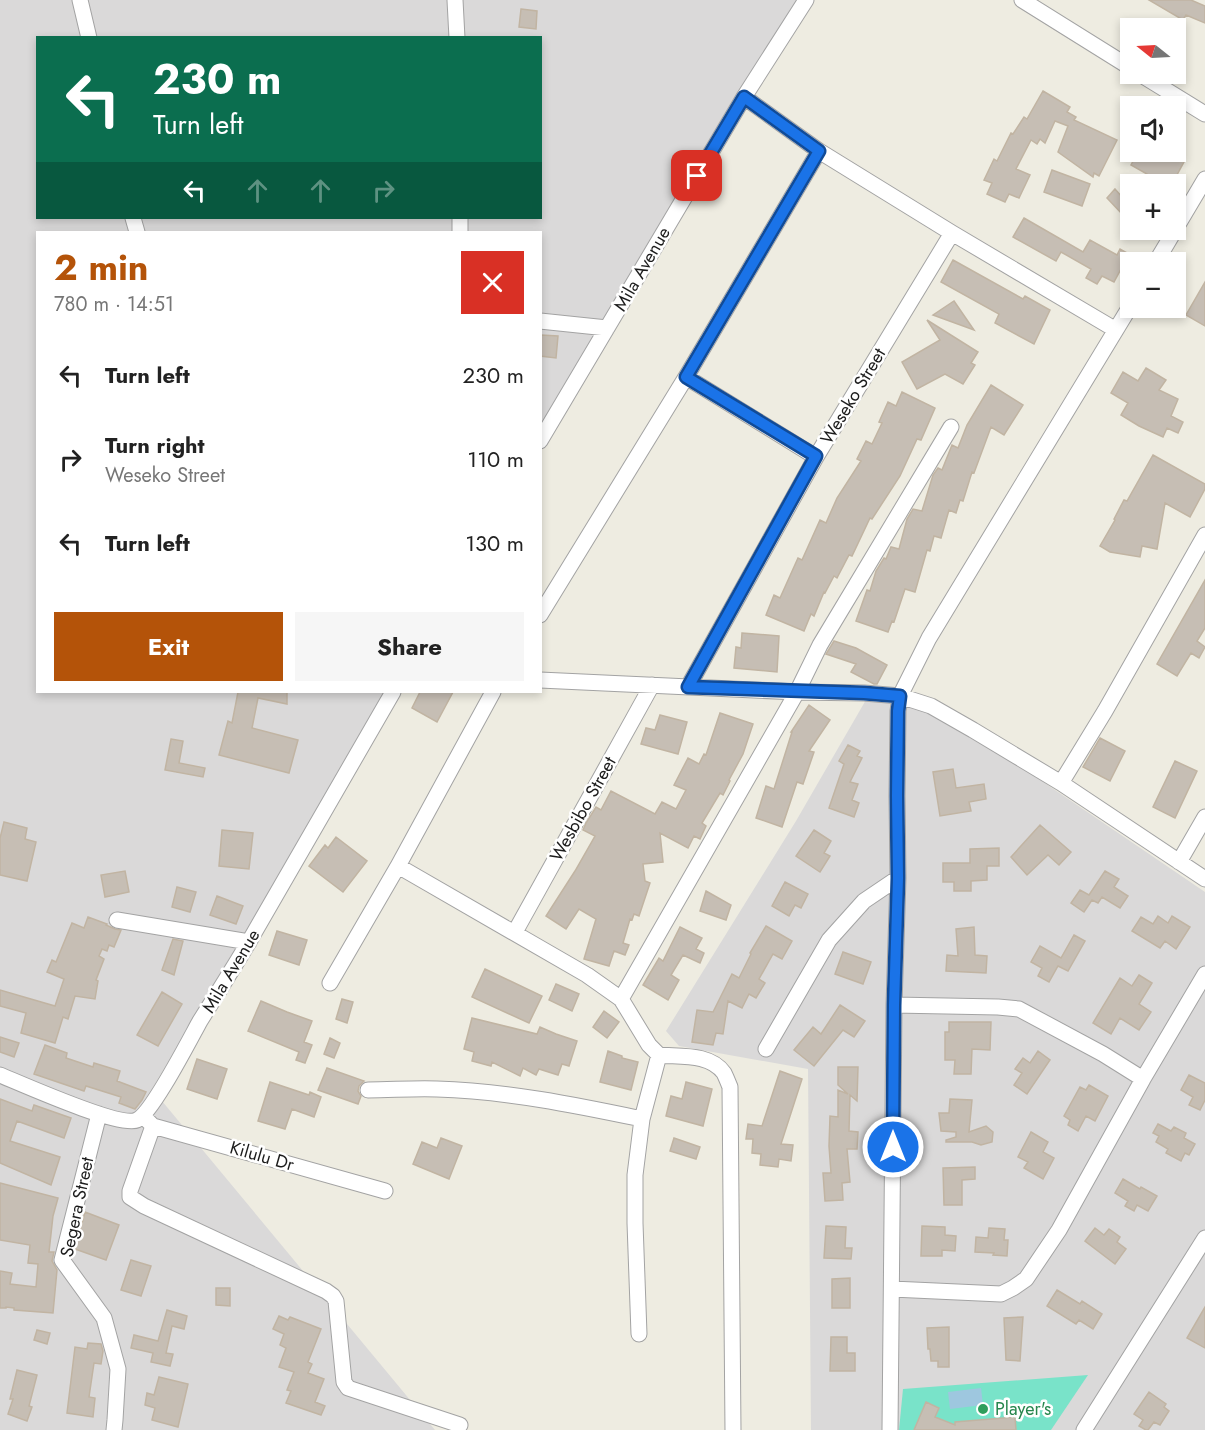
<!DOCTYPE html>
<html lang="en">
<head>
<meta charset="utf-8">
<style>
	body { margin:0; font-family:Jost,sans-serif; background:#f6f6f6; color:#222; height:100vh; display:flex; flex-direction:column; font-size:22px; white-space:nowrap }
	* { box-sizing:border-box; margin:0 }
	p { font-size:20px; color:#767676 }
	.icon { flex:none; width:33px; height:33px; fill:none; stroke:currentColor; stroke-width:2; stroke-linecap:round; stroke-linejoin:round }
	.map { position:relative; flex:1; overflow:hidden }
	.panel { position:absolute; left:36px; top:231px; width:506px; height:462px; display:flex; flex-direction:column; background:#fff; border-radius:0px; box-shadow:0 3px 9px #0003 }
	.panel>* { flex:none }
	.guide { position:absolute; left:36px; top:36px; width:506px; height:183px; border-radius:0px; box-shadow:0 3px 9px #0003; background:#0b6e4f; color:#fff; overflow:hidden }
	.needle { width:39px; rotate:288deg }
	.fabs { position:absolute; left:1120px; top:18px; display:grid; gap:12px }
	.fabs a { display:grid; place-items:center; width:66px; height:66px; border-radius:0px; background:#fff; box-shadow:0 3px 9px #0003; font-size:30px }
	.pin { position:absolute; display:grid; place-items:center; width:51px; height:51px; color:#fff; margin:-26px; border-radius:12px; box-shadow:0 3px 9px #0006 }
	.me { position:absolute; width:66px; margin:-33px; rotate:0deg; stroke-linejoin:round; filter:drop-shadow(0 0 4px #0008) }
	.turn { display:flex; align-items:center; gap:21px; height:126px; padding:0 18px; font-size:27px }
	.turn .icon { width:78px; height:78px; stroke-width:2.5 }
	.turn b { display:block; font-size:42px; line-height:51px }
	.lanes { display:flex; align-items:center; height:57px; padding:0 18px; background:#0003; justify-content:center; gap:30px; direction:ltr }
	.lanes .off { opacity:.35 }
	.round { display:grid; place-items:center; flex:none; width:63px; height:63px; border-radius:0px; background:#f6f6f6 }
	.head { display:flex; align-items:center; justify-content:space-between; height:102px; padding:0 18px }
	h1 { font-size:36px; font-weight:700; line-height:45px; color:#b45309 }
	.button { display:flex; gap:12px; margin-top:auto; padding:12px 18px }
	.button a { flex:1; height:69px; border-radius:0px; background:#b45309; color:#fff; font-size:24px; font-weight:700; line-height:69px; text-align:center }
	.button a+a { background:#f6f6f6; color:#222 }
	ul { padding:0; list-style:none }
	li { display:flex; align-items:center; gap:18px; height:84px; padding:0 18px }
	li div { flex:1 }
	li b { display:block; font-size:22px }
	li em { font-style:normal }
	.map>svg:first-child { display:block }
	.residential { fill:#dad9d9; fill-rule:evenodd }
	.pitch { fill:#79e3c9 }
	.water { fill:#9ec7df }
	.building { fill:#c6beb4; stroke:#c1b4a2; stroke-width:1.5 }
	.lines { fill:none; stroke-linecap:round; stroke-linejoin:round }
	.minor-casing { stroke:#a3a3a3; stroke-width:17 }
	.minor { stroke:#fff; stroke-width:15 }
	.route-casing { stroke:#114b97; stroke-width:15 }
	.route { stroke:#1a73e8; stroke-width:10 }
	.leisure-dot { fill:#2e9e5b; stroke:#fff; stroke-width:2 }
	.labels { text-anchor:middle; stroke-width:5; stroke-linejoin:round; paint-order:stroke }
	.street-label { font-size:18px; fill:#1c1c1c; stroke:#fff }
	.leisure-label { font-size:18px; fill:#27864d; stroke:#fff; text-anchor:start }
</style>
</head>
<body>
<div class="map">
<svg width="1205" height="1430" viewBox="0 0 1205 1430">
	<rect width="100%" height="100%" fill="#eeece1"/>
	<path class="residential" d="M0,0H804L540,441V232H38V692H390L152,1089L435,1430H0ZM38,38H540V218H38Z
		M874,686L936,709L1205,892V1430H811L808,1069L679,1046L666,1031L796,821Z"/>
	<path class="pitch" d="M1088,1375L1051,1430H899L903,1389Z"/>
	<path class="water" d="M981,1388L983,1405L950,1409L948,1392Z"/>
	<path class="building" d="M1149,0H1191L1205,6V23L1186,15L1183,20Z
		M521,9L537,11L536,29L519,27Z
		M1043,91L1070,107L1067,112L1076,117L1074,120L1117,140L1099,176L1094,173L1093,177L1058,152L1068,126L1055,121L1045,143L1040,139L1037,144L1031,140L1016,169L1030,175L1019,198L1009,194L1005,202L987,194L992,183L984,180L994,159L997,161L1011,133L1013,134L1024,117L1027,119Z
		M1138,152H1150L1166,160L1170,153L1185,160L1172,184H1141L1147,174L1131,165Z
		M1052,170L1090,184L1082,206L1044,192Z
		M1115,189L1130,206L1122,214L1107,198Z
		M1024,218L1083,252L1090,240L1117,255L1120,249L1129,254L1114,282L1102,276L1097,284L1086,278L1091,269L1061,252L1056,261L1013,237Z
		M953,260L1023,299L1025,296L1050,310L1034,344L995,323L999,314L941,282Z
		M1205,282V326L1186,315Z
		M954,301L974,330L933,315Z
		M927,320L978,352L971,363L975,365L963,384L945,374L917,389L902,362L940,340Z
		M541,335L558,336L556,358L540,356Z
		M1146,368L1166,380L1159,390L1178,399L1171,416L1183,422L1178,433L1167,428L1163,437L1139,426L1121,415L1128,403L1111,393L1123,372L1138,381Z
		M991,385L1023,405L1004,435L991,427L974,473L972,472L963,501L960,500L956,513L949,510L941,538L934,536L930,551L927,550L915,592L905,589L894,622L892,621L888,632L856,621L867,590L870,591L876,571L884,558L886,559L891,547L899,549L907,519L913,509L922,511L933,475L938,468L942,470L952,445L958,448L967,425Z
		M902,392L935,408L921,440L917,439L900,476L872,519L870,518L852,556L849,555L837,578L834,576L825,593L824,592L814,616L811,614L804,631L766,615L774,595L780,598L798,558L802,560L820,520L826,523L837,498L861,461L857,459L866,441L872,444L882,423L879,422L888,402L896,406Z
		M1153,455L1205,484V489L1190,517L1165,503L1157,549L1142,546L1140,557L1110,552L1100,546L1115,520L1114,519L1124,500L1127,501Z
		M1205,580V628L1197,641L1205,647L1199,658L1191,653L1177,676L1157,664Z
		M742,633L779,636L777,672L734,668L736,647L741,648Z
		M834,641L856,648L887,665L877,684H874L851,672L856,664L826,654Z
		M238,692H287V704L258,698L252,728L298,740L289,773L219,755L228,721L232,723Z
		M420,692H453L437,722L412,708Z
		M809,705L830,720L809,751L814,752L803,784L797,782L782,827L756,818L766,786L774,789L792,732H791Z
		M720,713L753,724L743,754L729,780L730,781L723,795L720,793L702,823L706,826L700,839L694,836L688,848L660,833L663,862L643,864L645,881L650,883L639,916L634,914L632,920L630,919L623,943L629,945L625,955L614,951L609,966L584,959L596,919L579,909L566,929L546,916L575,871L595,836L583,830L586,823L596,807L601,810L611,791L655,814L662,802L676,809L686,790L674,785L688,758L699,764L704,754L706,755Z
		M660,715L687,722L678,754L641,744L646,728L655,730Z
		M1100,738L1125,751L1110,781L1083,767Z
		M171,739L183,741L179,763L205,768L203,777L165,770Z
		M848,745L860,751L857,756L862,758L850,782L858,784L852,800L859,803L854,817L829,808L844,764L839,761Z
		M1175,761L1197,771L1175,818L1153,807Z
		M953,769L956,788L984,784L986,799L969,802L971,811L940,816L933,772Z
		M4,822L27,828L25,839L36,842L27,881L0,875V838Z
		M1040,825L1071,852L1059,865L1048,855L1027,875L1011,857Z
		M222,830L253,833L249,869L219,866Z
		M814,830L831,841L824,853L830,856L820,872L796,856Z
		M336,837L367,861L343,892L309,866L325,845L328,848Z
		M999,848V866H987V880L971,881V891H954V882H943V863H970V849Z
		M125,871L129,892L105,897L101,875Z
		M1105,871L1119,879L1114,887L1128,896L1120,908L1102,897L1098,903L1092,900L1084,912L1071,903L1080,890L1089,895Z
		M785,882L808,894L801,908L795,905L789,916L772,906Z
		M177,887L196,892L190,912L172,907Z
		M706,891L731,905L726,920L700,911Z
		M217,896L243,906L236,924L210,915Z
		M1158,916L1168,923L1172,916L1190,927L1176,949L1165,941L1160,948L1132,931L1141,917L1153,924Z
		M88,917L107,924L106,925L115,929L121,930L114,947L109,945L107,951L102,949L99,956L104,959L96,980L98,981L95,999L75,996L68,1019L63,1017L55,1043L21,1033L26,1013L0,1006V990L55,1006L64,979L47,972L52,960L56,962L72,923L84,928Z
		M766,926L792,941L782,959L773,954L759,979L765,983L756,998L749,994L742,1008L728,1001L723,1034L716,1033L713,1045L692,1042L697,1010L713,1012L732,974L739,978L751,954L750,953Z
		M680,927L702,938L696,949L704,953L700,963L683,955L671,975L679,980L668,1000L643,985L659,958L663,961Z
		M974,927L975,955L987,956L986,973L946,971L947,955L958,956L956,929Z
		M277,931L307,940L299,965L269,955Z
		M1074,935L1085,941L1068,971L1058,966L1049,982L1038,976L1042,968L1031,962L1040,946L1061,958Z
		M173,939L183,941L174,975L162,970Z
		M843,952L871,962L863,984L835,974Z
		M485,969L542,996L529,1023L472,997Z
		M1139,975L1152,983L1139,1004L1151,1012L1139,1030L1120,1018L1111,1034L1093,1023L1120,978L1132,986Z
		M556,984L579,994L572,1011L549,1000Z
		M162,992L182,1004L158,1046L137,1035Z
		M342,999L353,1002L347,1023L336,1019Z
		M261,1001L287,1012L312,1021L304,1042L312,1045L305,1063L296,1060L299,1052L248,1031Z
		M840,1005L865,1021L854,1037L843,1030L814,1066L794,1050L813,1027L821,1034Z
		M604,1011L619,1022L607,1038L593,1027Z
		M472,1018L537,1034L540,1027L556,1034L577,1041L569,1066L562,1064L558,1075L539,1069L536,1075L523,1068L520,1076L492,1062L491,1066L472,1061L474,1052L464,1049Z
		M949,1022H991L990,1050L972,1049L971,1074H954L955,1060H945V1032H949Z
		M0,1037L19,1043L14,1057L0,1052Z
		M330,1038L340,1043L334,1058L324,1054Z
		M45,1045L67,1053L66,1058L93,1067L94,1063L120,1071L117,1081L146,1092L142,1100L135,1109L119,1103L121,1097L86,1086L84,1091L34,1074Z
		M608,1051L622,1056V1058L638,1062L631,1090L600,1082Z
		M1038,1051L1050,1060L1027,1094L1014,1085L1022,1073L1015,1069L1023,1058L1030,1063Z
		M197,1059L227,1069L217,1099L187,1089Z
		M838,1067H858L857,1101L850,1095L849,1131L858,1132L857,1149H847L850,1182L842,1183L843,1200L825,1201L823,1173H831L829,1146L830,1116L838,1117V1090L848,1094L838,1085Z
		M327,1068L364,1081L359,1086L358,1091L361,1096L358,1104L318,1090Z
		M780,1071L802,1079L781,1144L793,1145L791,1161L779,1159L778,1167L760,1165L761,1154L752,1153L753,1139H746L748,1124L762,1126Z
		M1189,1075L1205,1083V1100L1200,1110L1189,1105L1193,1097L1181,1090Z
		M270,1082L309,1095L310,1092L321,1097L314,1117L292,1109L285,1129L258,1121Z
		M686,1082L712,1089L703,1126L666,1116L671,1096L682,1099Z
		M1089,1085L1108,1096L1095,1121L1086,1116L1078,1131L1068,1125L1070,1120L1064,1116L1080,1087L1086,1090Z
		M0,1099L32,1111L34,1105L71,1118L64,1138L17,1121L10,1141L60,1157L51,1185L0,1163Z
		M950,1099L972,1100L969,1132L986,1126L993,1132L992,1142L981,1145L972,1142H946V1140L956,1137V1132L941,1131L939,1113H949Z
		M1158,1124L1171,1131L1174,1127L1186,1133L1184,1138L1195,1144L1189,1155L1185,1153L1181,1161L1166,1153L1168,1149L1156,1142L1159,1136L1153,1133Z
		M1031,1132L1048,1142L1043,1152L1054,1158L1043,1179L1024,1168L1028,1162L1018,1157Z
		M441,1138L462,1146L449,1179L413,1164L422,1142L437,1148Z
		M674,1138L700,1147L696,1159L670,1151Z
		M975,1167V1179L962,1180V1205H944L943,1168Z
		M1123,1179L1140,1189L1141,1187L1157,1196L1148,1211L1137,1205L1134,1211L1125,1206L1128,1201L1115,1193Z
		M0,1183L58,1198L53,1216L49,1252H54L52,1261L57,1270L53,1313L14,1310V1308L6,1307V1308H0V1271L12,1273L10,1284L36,1287L38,1264L28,1263L30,1245L0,1240Z
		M85,1212L119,1225L106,1260L75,1249Z
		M826,1226L846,1227L845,1248H852L851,1259L824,1258Z
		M922,1226L945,1227V1235L956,1236L955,1251L942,1250V1256H921Z
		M989,1228L1005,1229L1004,1240H1008L1007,1256L993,1255L994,1253L975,1252L976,1237L988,1238Z
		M1095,1228L1104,1235L1109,1229L1120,1237L1117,1242L1126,1249L1115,1264L1085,1241Z
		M131,1260L151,1266L141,1296L121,1290Z
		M850,1278V1308H832V1279Z
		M216,1288H230V1306L216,1305Z
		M1057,1290L1080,1304L1082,1301L1102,1314L1093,1329L1079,1320L1076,1324L1047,1306Z
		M1205,1307V1348L1187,1338Z
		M167,1310L187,1316L184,1329L172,1326L166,1353L173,1354L170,1366L151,1362L153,1353L131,1348L134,1335L158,1341Z
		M279,1316L288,1320L290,1317L321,1329L308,1362L312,1364L308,1373L324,1379L315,1402L325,1406L321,1415L286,1403L291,1391L287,1390L294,1372L279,1367L286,1348L280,1345L284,1334L273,1329Z
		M1023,1317L1020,1361L1006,1360L1004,1318Z
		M949,1327V1367H938V1361H931L930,1349H928L927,1328Z
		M37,1330L50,1333L47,1344L34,1340Z
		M831,1337H847V1353H855V1371H830Z
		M88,1343L101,1344L103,1351L101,1364L94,1363L89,1397L95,1398L93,1417L67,1413L75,1347L87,1349Z
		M17,1370L37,1375L29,1406L32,1407L27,1421L8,1414L13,1399H10Z
		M159,1377L188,1384L178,1427L152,1420L155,1408L145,1405L147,1393L154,1395Z
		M1149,1392L1166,1404L1164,1407L1169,1411L1160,1425L1154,1422L1148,1430H1146L1139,1426L1143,1420L1134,1414Z
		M926,1402L939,1408L935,1417L955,1425V1422L1015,1417L1016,1430H914Z"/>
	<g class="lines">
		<defs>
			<path id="minor" d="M80,0L89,38
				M455,0L457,38
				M1022,0L1131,68
				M1140,74L1205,114
				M744,97L819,151L952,233L1116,330
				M133,218L137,232
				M460,218V232
				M1176,228L1205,179
				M1156,262L1175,230
				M540,321L607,328
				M686,377L816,457
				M540,441L744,97L806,0
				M540,615L686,377L819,151
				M540,680L797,692L864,693L900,696L931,706L973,730L1061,783L1205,879
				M688,687L816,457L952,233
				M1061,783L1105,711L1205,535
				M1179,862L1205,817
				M398,866L587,975L621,999L649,1045L659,1055C680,1057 710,1053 724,1073C726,1077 728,1082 730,1087L733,1430
				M117,920L249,942
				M515,932L652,685
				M330,983L398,866L493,692
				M621,999L797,692L820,645L951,427
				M894,1005L998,1007L1019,1009L1103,1054L1143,1079
				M766,1049L829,940L864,901L898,878
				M0,1075C22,1084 120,1128 137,1120C152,1113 190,1039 200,1021C217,994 234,967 250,940C298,858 345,774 393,692
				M368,1090C391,1090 415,1088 437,1089C506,1091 575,1105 642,1119
				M99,1114L62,1260L104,1318L118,1369L115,1420L114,1430
				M147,1120L153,1126L385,1191
				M153,1126L130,1191V1197L144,1206L326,1291L333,1296L336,1301L344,1382L348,1388L460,1425
				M892,1289L1001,1294L1013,1288L1026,1279L1059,1230L1143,1079L1205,974
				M639,1334L635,1223V1175L642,1119L659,1055
				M890,1430L894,1005L898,878L897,796L898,711L900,696L929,638L1131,305
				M1084,1430L1205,1238"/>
		</defs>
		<use href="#minor" class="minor-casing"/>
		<use href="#minor" class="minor"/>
	</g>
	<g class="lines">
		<defs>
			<path id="route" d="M697,176L744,97L819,151L686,377L816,456L688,687L864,693L900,696L898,711L897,796L898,878L894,1005L893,1147"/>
		</defs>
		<use href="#route" class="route-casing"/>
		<use href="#route" class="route"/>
	</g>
	<circle class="leisure-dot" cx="983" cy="1409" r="6"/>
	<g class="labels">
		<g class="street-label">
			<text transform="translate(642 269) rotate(-60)" y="6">Mila Avenue</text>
			<text transform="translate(853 396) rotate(-59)" y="6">Weseko Street</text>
			<text transform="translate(583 809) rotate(-61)" y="6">Wesbibo Street</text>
			<text transform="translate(231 971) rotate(-59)" y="6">Mila Avenue</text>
			<text transform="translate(262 1156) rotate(16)" y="6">Kilulu Dr</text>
			<text transform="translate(77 1207) rotate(-78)" y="6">Segera Street</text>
		</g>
		<g class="leisure-label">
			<text x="995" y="1415">Player's</text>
		</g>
	</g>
</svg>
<div class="fabs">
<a><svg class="needle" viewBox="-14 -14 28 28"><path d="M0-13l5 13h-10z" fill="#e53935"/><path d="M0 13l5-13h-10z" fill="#767676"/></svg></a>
<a><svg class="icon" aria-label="sound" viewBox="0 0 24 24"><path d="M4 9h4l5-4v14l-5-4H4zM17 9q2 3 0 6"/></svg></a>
<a>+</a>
<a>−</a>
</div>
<div class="pin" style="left:697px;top:176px;background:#d93025"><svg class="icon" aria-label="arrive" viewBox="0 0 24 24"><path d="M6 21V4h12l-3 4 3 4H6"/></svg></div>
<svg class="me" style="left:893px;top:1147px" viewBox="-20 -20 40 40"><circle r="17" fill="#1a73e8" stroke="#fff" stroke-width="3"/><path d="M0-11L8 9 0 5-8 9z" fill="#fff"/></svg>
<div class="guide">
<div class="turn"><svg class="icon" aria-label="left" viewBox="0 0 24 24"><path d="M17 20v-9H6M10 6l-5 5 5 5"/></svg><div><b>230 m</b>Turn left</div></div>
<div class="lanes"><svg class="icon" aria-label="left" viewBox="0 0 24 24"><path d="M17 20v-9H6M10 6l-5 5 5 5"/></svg><svg class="icon off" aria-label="ahead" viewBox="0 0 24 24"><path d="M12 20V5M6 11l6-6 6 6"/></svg><svg class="icon off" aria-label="ahead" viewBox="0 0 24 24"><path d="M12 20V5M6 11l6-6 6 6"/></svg><svg class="icon off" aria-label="right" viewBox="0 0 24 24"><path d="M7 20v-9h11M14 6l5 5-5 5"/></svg></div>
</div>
<section class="panel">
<div class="head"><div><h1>2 min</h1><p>780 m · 14:51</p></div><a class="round" style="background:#d93025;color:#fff"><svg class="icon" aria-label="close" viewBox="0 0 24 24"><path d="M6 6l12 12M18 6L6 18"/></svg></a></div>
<ul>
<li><svg class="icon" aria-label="left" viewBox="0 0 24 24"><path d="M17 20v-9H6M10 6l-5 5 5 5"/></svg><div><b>Turn left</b></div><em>230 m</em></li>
<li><svg class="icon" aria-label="right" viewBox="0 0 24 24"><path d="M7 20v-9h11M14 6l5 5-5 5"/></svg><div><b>Turn right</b><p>Weseko Street</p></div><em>110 m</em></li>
<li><svg class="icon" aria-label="left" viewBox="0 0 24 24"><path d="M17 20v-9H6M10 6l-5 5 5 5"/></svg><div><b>Turn left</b></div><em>130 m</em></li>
</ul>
<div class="button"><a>Exit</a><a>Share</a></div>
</section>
</div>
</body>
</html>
